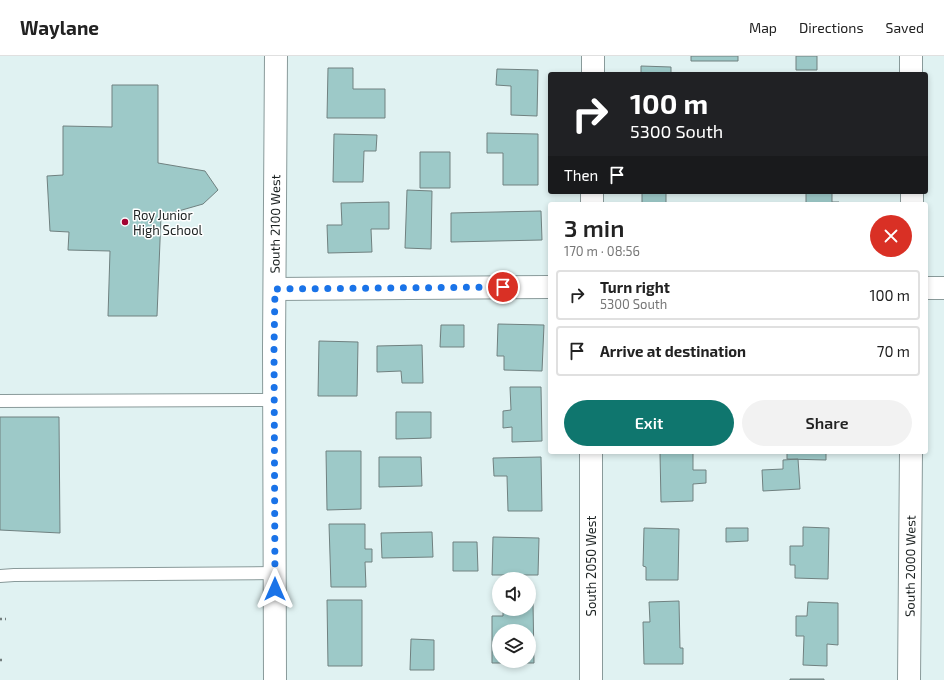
<!DOCTYPE html>
<html lang="en">
<head>
<meta charset="utf-8">
<style>
	body { margin:0; font-family:"Exo 2",sans-serif; background:#f2f2f2; color:#222; height:100vh; display:flex; flex-direction:column; font-size:15px; white-space:nowrap }
	* { box-sizing:border-box; margin:0 }
	p { font-size:13px; color:#767676 }
	.icon { flex:none; width:22px; height:22px; fill:none; stroke:currentColor; stroke-width:2; stroke-linecap:round; stroke-linejoin:round }
	.map { position:relative; flex:1; overflow:hidden }
	.sheet { position:absolute; left:548px; top:146px; width:380px; height:252px; display:flex; flex-direction:column; background:#fff; border-radius:4px; box-shadow:0 2px 6px #0003 }
	.sheet>* { flex:none }
	.hud { position:absolute; left:548px; top:16px; width:380px; height:122px; border-radius:4px; box-shadow:0 2px 6px #0003; background:#202124; color:#fff; overflow:hidden }
	.tools { position:absolute; left:492px; top:516px; display:grid; gap:8px }
	.tools a { display:grid; place-items:center; width:44px; height:44px; border-radius:50%; background:#fff; box-shadow:0 2px 6px #0003; font-size:20px }
	.pin { position:absolute; display:grid; place-items:center; width:34px; height:34px; color:#fff; margin:-17px; border:2px solid #fff; border-radius:50%; box-shadow:0 1px 4px #0007 }
	.me { position:absolute; width:44px; margin:-22px; rotate:0deg; stroke-linejoin:round; filter:drop-shadow(0 0 3px #0008) }
	.turn { display:flex; align-items:center; gap:14px; height:84px; padding:0 16px; font-size:18px }
	.turn .icon { width:52px; height:52px; stroke-width:2.5 }
	.turn b { display:block; font-size:28px; line-height:34px }
	.then { display:flex; align-items:center; height:38px; padding:0 16px; background:#0003; gap:8px; font-size:15px }
	.round { display:grid; place-items:center; flex:none; width:42px; height:42px; border-radius:21px; background:#f2f2f2 }
	.overview { display:flex; align-items:center; justify-content:space-between; height:68px; padding:0 16px }
	h1 { font-size:24px; font-weight:600; line-height:30px }
	.primary-button { display:flex; gap:8px; margin-top:auto; padding:8px 16px }
	.primary-button a { flex:1; height:46px; border-radius:24px; background:#0f766e; color:#fff; font-size:16px; font-weight:600; line-height:46px; text-align:center }
	.primary-button a+a { background:#f2f2f2; color:#222 }
	ul { padding:0; list-style:none }
	li { display:flex; align-items:center; gap:12px; height:50px; margin:0 8px 6px; padding:0 8px; border:2px solid #e0e0e0; border-radius:4px }
	li div { flex:1 }
	li b { display:block; font-size:15px }
	li em { font-style:normal }
	header { display:flex; align-items:center; gap:24px; box-sizing:border-box; height:56px; padding:0 20px; background:#fff; border-bottom:1px solid #e0e0e0 }
	header strong { font-size:19px }
	nav { display:flex; gap:22px; margin-inline-start:auto; font-size:14px }
	.map>svg:first-child { display:block }
	.building { fill:#9dc9c8; stroke:#708180; fill-rule:evenodd }
	.lines { fill:none; stroke-linecap:round; stroke-linejoin:round }
	.lane-casing { stroke:#899a9a; stroke-width:14 }
	.street-casing { stroke:#899a9a; stroke-width:24 }
	.secondary-casing { stroke:#899a9a; stroke-width:24 }
	.path { stroke:#747f7f; stroke-width:2.5; stroke-dasharray:2 3; stroke-linecap:butt }
	.lane { stroke:#fff; stroke-width:12 }
	.street { stroke:#fff; stroke-width:22 }
	.secondary { stroke:#fff; stroke-width:22 }
	.route { stroke:#1a73e8; stroke-width:7; stroke-dasharray:0 12.6 }
	.poi-dot { fill:#a20332; stroke:#fff; stroke-width:1.5 }
	.labels { text-anchor:middle; stroke-width:3; stroke-linejoin:round; paint-order:stroke }
	.poi-label { font-size:13px; fill:#1b2121; stroke:#fff; text-anchor:start }
	.street-label { font-size:13px; fill:#1b2121; stroke:#fff }
</style>
</head>
<body>
<header>
<strong>Waylane</strong>
<nav><a>Map</a><a>Directions</a><a>Saved</a></nav>
</header>
<div class="map">
<svg width="944" height="624" viewBox="0 0 944 624">
	<rect width="100%" height="100%" fill="#e0f2f2"/>
	<path class="building" d="M691,0H738V5H691Z
		M796,0H817V14H796Z
		M641,10L671,11V18H641Z
		M328,12H353V33H385V62H327Z
		M497,13L538,14L537,60L511,59V30L496,29Z
		M112,29H158V107L205,115L218,134L203,148L161,160L157,260H108L110,195L68,194L69,176L50,175L47,120L63,119V70L112,71Z
		M487,77L538,78V129H503V97H487Z
		M334,78L377,79L376,95H364L363,126H333Z
		M420,96H450V132H420Z
		M407,134L432,135L431,193L405,192Z
		M642,136H666V148H642Z
		M806,136H832V146H839V148H806Z
		M389,146V173H371L372,196L328,197L327,169H342L341,147Z
		M541,155L542,184L451,186V157Z
		M498,268L544,269L542,315L504,314V300H497Z
		M441,269H464V291H440Z
		M319,285L358,286L357,340H318Z
		M422,289L423,327H402L401,315L377,316V290Z
		M510,331H541L542,385L512,386V371L503,372V355L511,354Z
		M396,356H431V382L396,383Z
		M0,361H59L60,477L0,474Z
		M326,395H361V453L327,454Z
		M787,396H826V404L787,403Z
		M660,397H693V414H706V427L693,428V445L661,446Z
		M379,401H421L422,430L379,431Z
		M541,401L542,455H508L507,420H494L493,402Z
		M798,403L800,433L763,435L762,414L783,413V404Z
		M329,468H365V493H372V506H365L366,531H331Z
		M803,471L829,472L828,523L795,522V509H790V490H803Z
		M644,472L679,473L678,524H646V511L643,510Z
		M726,472H748V485L726,486Z
		M432,476L433,501L382,502L381,477Z
		M493,481L539,482L538,519H492Z
		M453,486H477L478,515H453Z
		M327,544H362V610H328Z
		M679,545L680,592H683V608H644L643,566H650L649,546Z
		M529,546H533L534,607H492V560H503V553H529ZM499,575H529V605H499Z
		M808,546L838,547V589L827,588V610L803,609L804,580H796V560H807Z
		M411,583L434,584V614H410Z
		M790,623H824V624H790Z"/>
	<g class="lines">
		<defs>
			<path id="lane" d="M0,345L275,344
				M0,520L14,519L275,517"/>
			<g id="street">
				<path d="M911,0V18"/>
				<path d="M593,18V0"/>
				<path d="M912,136V148"/>
				<path d="M592,148V136"/>
				<path d="M926,232H944"/>
				<path d="M275,233L550,231"/>
				<path d="M591,624V396"/>
				<path id="s1" d="M909,624L911,396"/>
			</g>
			<g id="secondary">
				<path id="s2" d="M275,624L274,292L276,0"/>
			</g>
		</defs>
		<use href="#lane" class="lane-casing"/>
		<use href="#street" class="street-casing"/>
		<use href="#secondary" class="secondary-casing"/>
		<path class="path" d="M0,563H6
			M0,604H5"/>
		<use href="#lane" class="lane"/>
		<use href="#street" class="street"/>
		<use href="#secondary" class="secondary"/>
	</g>
	<g class="lines">
		<path class="route" d="M275,533L274,292L275,233L503,231"/>
	</g>
	<circle class="poi-dot" cx="125" cy="166" r="4"/>
	<g class="labels">
		<g class="poi-label">
			<text x="133" y="164">Roy Junior<tspan x="133" dy="15">High School</tspan></text>
		</g>
		<g class="street-label">
			<text dy="5" stroke="none"><textPath href="#s2" startOffset="456">South 2100 West</textPath></text>
			<text transform="translate(591 510) rotate(-90)" y="5">South 2050 West</text>
			<text dy="5" stroke="none"><textPath href="#s1" startOffset="114">South 2000 West</textPath></text>
		</g>
	</g>
</svg>
<div class="tools">
<a><svg class="icon" aria-label="sound" viewBox="0 0 24 24"><path d="M4 9h4l5-4v14l-5-4H4zM17 9q2 3 0 6"/></svg></a>
<a><svg class="icon" aria-label="layers" viewBox="0 0 24 24"><path d="M12 4l9 5-9 5-9-5zM3 14l9 5 9-5"/></svg></a>
</div>
<div class="pin" style="left:503px;top:231px;background:#d93025"><svg class="icon" aria-label="arrive" viewBox="0 0 24 24"><path d="M6 21V4h12l-3 4 3 4H6"/></svg></div>
<svg class="me" style="left:275px;top:533px" viewBox="-20 -20 40 40"><path d="M0-17L14 15 0 8-14 15z" fill="#1a73e8" stroke="#fff" stroke-width="4"/></svg>
<div class="hud">
<div class="turn"><svg class="icon" aria-label="right" viewBox="0 0 24 24"><path d="M7 20v-9h11M14 6l5 5-5 5"/></svg><div><b>100 m</b>5300 South</div></div>
<div class="then">Then<svg class="icon" aria-label="arrive" viewBox="0 0 24 24"><path d="M6 21V4h12l-3 4 3 4H6"/></svg></div>
</div>
<section class="sheet">
<div class="overview"><div><h1>3 min</h1><p>170 m · 08:56</p></div><a class="round" style="background:#d93025;color:#fff"><svg class="icon" aria-label="close" viewBox="0 0 24 24"><path d="M6 6l12 12M18 6L6 18"/></svg></a></div>
<ul>
<li><svg class="icon" aria-label="right" viewBox="0 0 24 24"><path d="M7 20v-9h11M14 6l5 5-5 5"/></svg><div><b>Turn right</b><p>5300 South</p></div><em>100 m</em></li>
<li><svg class="icon" aria-label="arrive" viewBox="0 0 24 24"><path d="M6 21V4h12l-3 4 3 4H6"/></svg><div><b>Arrive at destination</b></div><em>70 m</em></li>
</ul>
<div class="primary-button"><a>Exit</a><a>Share</a></div>
</section>
</div>
</body>
</html>
